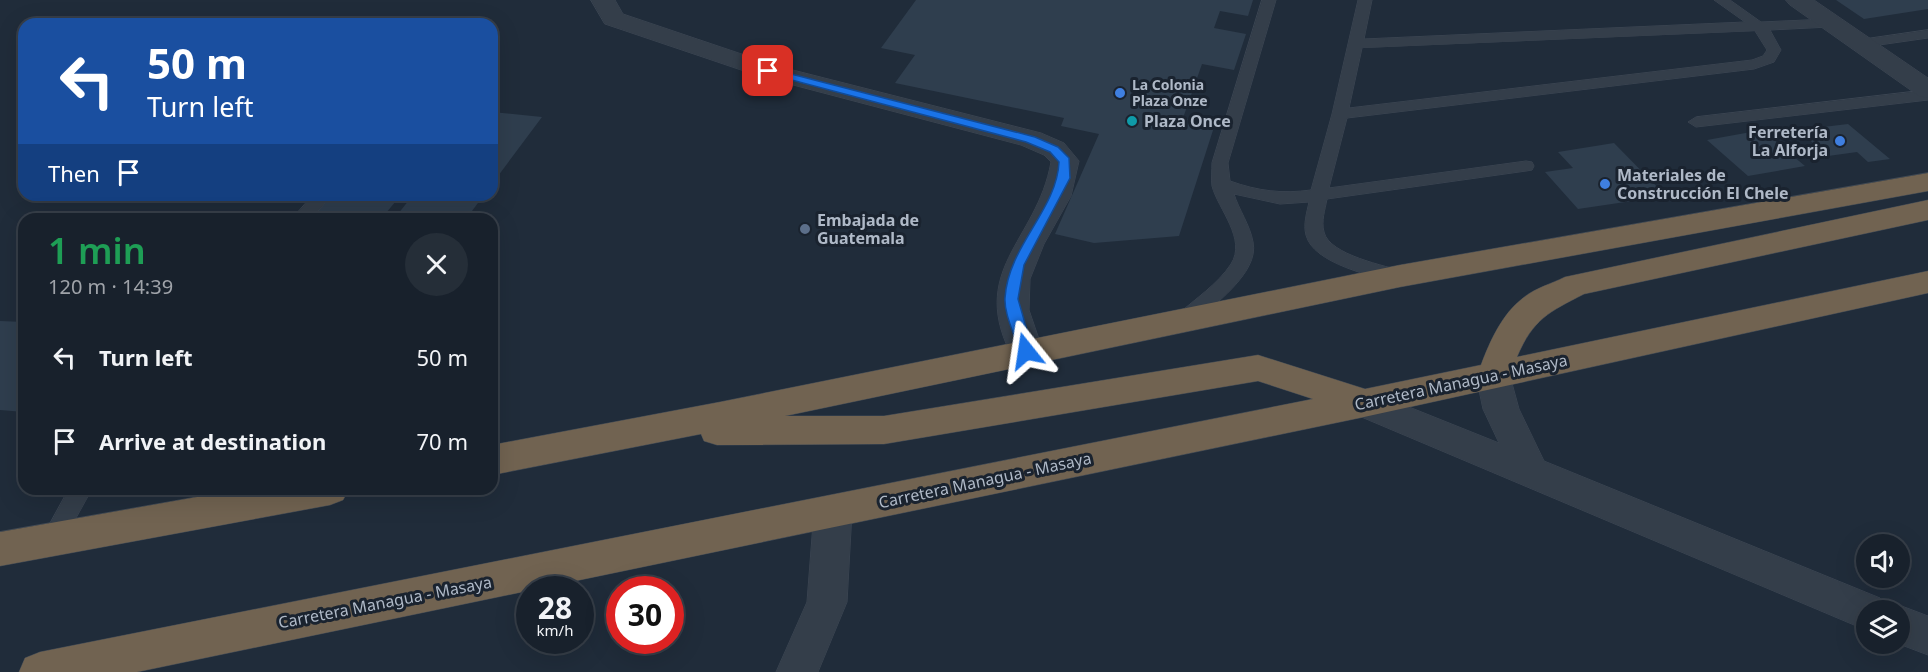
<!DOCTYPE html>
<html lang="en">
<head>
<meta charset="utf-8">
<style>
	body { margin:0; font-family:"Noto Sans",sans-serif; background:#252e38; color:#f1f3f6; height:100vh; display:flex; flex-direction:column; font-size:22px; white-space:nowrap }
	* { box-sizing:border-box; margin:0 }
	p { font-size:20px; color:#9fa3a9 }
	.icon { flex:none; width:33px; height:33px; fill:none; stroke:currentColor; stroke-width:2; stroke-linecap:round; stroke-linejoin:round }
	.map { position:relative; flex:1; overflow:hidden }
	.details { position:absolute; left:18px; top:213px; width:480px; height:282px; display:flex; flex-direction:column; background:#18212c; border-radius:18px; box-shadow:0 6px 24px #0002,0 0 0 2px #363e48 }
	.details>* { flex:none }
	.hud { position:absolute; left:18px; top:18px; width:480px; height:183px; border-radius:18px; box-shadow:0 6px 24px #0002,0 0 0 2px #363e48; background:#1a4fa0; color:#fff; overflow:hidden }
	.fabs { position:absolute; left:1856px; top:534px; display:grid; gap:12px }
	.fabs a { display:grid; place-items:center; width:54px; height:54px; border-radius:50%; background:#18212c; box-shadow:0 6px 24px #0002,0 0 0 2px #363e48; font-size:30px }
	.speed { position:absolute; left:516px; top:576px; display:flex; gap:12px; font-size:30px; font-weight:700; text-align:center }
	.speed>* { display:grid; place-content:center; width:78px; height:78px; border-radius:50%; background:#18212c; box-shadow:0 6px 24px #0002,0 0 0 2px #363e48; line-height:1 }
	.speed small { font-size:15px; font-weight:400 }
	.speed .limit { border:9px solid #d22; background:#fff; color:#111 }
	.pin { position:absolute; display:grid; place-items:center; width:51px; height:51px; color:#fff; margin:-26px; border-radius:12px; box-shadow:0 3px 9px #0006 }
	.me { position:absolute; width:66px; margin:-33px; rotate:345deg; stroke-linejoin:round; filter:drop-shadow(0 0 4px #0008) }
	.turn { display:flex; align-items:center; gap:21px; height:126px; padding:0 30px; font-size:27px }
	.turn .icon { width:78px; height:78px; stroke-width:2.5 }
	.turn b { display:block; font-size:42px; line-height:51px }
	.then { display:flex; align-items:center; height:57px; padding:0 30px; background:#0003; gap:12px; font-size:22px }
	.round { display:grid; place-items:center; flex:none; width:63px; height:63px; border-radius:32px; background:#252e38 }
	.headline { display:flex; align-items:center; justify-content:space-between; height:102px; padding:0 30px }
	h1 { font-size:36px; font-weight:600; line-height:45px; color:#1e9e55 }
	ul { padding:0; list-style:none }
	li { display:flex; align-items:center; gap:18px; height:84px; padding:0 30px }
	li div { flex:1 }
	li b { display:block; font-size:22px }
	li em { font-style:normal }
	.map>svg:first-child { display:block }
	.building { fill:#2f3e4e }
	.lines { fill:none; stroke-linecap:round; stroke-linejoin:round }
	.lane-casing { stroke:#3d4754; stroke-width:1 }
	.street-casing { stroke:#3d4754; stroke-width:1 }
	.highway-casing { stroke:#3f4955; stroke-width:1 }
	.lane { fill:#343e4a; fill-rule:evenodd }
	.street { fill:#343e4a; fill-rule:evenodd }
	.highway { fill:#716351; fill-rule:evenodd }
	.route { fill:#1a73e8; stroke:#114b97; stroke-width:1.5 }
	.shop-dot { fill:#3f7fe0; stroke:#1a232f; stroke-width:2 }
	.culture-dot { fill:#0f9aa8; stroke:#1a232f; stroke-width:2 }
	.service-dot { fill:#5c6f8a; stroke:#1a232f; stroke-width:2 }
	.labels { text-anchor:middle; stroke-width:6; stroke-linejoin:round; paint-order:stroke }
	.far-poi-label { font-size:14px; font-weight:bold; fill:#afb9c7; stroke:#1a232f; text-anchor:start }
	.poi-label { font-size:16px; font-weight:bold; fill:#afb9c7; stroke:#1a232f; text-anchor:start }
	.street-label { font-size:16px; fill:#afb9c7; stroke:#1a232f }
</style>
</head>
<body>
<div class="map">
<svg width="1928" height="672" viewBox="0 0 1928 672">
	<rect width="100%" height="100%" fill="#202c3a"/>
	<path class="building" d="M916,0H1253L1248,16L1220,11L1214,28L1246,34L1234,70L1202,64L1183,118L1215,124L1179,236L1094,243L1055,234L1099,134L1061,126L1064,118L895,83L915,55L881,48Z
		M1836,0H1928V9L1864,19Z
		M492,112L542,117L492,184Z
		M1848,124L1890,159L1868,162L1857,152L1828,156L1798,130Z
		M1762,130L1805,166L1748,176L1707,140Z
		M1614,143L1666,196L1578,209L1545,172L1573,168L1558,152Z
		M332,195H401L381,219H311Z
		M413,195H484L466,219H394Z
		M0,321L24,322V412L0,410Z"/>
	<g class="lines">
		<defs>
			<path id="lane" d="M1262,0H1276L1228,163L1230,181C1258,191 1282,194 1311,190L1332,114L1358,0H1372L1364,39L1745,22L1714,0H1730L1761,22L1829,19L1836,23L1829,27L1770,30L1781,50L1774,62L1754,69L1347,118L1329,188L1526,161L1532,162L1534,166L1532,170L1526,171L1327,199C1325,210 1321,221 1324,232C1329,255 1386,266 1406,272L1408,277L1406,282L1399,284C1374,276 1313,264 1306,235C1303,224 1307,212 1309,202L1280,204L1234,194C1239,210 1250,225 1253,242C1260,273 1211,307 1191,325L1184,327L1177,325L1174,320L1177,315C1195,299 1218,284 1231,264C1247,239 1218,209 1212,186C1211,180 1212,170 1212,163ZM1755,31L1767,50L1763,56L1752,60L1349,108L1362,48Z
				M1928,30V38L1858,48L1851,44L1858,40Z
				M1928,90V100L1696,127L1688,122L1696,117Z
				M313,195H332L311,219H292Z
				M69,489H92L60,547L52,550L44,547L41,540Z"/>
			<path id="street" d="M591,0H615L623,14L777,66L1041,133L1064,143L1079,161L1071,196L1044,244L1030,279L1029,310L1043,351L1038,360L1026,364L1014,360C965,270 1037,242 1051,162L1044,155L1021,145L759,76L605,24Z
				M1786,0H1814L1928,78V98L1919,96L1790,5Z
				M1493,363L1505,367L1510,376L1519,409L1544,461L1880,598L1886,610L1899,605L1928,616V655L1899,644V610H1866V630L1352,413L1347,403L1352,393L1364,389L1499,443L1483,409L1476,376L1481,367Z
				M833,495L846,500L852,511L847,602L818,672H776L807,602L814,511L820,500Z"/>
			<path id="highway" d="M1928,173V191L1400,287L785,416H884L1258,355L1365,389L1481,365C1490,341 1502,314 1523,298C1535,288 1551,284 1565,277L1928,200V220L1584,294C1549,312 1533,319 1517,357L1928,271V293L1364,417L137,672H19L25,658L40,652L1313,399L1258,381L884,444L717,445L704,441L701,434L492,475V445L720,402L1400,265Z
				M242,489H349L343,500L330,505L0,566V532Z"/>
		</defs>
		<use href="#lane" class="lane-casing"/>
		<use href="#street" class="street-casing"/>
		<use href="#highway" class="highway-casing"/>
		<use href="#lane" class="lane"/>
		<use href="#street" class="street"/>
		<use href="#highway" class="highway"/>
	</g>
	<path class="route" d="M768,68L1035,137L1058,147L1069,158L1070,178L1024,265L1018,299L1033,351L1031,355L1026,357L1019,351C1015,335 1004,314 1005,298C1008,246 1057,210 1059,162L1050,152L1026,142L765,73V69Z"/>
	<g class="shop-dot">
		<circle cx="1120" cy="93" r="6"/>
		<circle cx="1840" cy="141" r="6"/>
		<circle cx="1605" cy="184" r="6"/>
	</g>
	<circle class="culture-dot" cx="1132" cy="121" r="6"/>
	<circle class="service-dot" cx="805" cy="229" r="6"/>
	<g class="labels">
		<g class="far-poi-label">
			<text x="1132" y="90">La Colonia<tspan x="1132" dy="16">Plaza Onze</tspan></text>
		</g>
		<g class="poi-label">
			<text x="1144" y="127">Plaza Once</text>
			<text x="1828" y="138" text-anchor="end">Ferretería<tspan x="1828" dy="18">La Alforja</tspan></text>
			<text x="1617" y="181">Materiales de<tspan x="1617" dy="18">Construcción El Chele</tspan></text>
			<text x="817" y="226">Embajada de<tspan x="817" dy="18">Guatemala</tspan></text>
		</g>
		<g class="street-label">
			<text transform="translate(1461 382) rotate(-12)" y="6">Carretera Managua - Masaya</text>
			<text transform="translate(985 480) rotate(-12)" y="6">Carretera Managua - Masaya</text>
			<text transform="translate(385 602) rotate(-11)" y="6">Carretera Managua - Masaya</text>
		</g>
	</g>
</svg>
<div class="fabs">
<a><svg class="icon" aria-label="sound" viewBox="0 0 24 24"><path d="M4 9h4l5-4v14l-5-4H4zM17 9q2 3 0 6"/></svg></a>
<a><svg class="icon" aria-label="layers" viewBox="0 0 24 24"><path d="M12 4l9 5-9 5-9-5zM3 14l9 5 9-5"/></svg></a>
</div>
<div class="speed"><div>28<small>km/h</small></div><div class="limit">30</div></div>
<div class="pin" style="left:768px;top:71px;background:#d93025"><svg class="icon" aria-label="arrive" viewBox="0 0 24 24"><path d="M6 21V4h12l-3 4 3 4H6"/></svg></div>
<svg class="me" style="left:1026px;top:351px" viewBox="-20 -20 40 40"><path d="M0-17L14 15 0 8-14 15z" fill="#1a73e8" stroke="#fff" stroke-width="4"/></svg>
<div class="hud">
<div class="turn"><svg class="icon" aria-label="left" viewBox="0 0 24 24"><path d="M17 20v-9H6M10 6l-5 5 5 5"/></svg><div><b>50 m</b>Turn left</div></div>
<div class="then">Then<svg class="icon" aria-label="arrive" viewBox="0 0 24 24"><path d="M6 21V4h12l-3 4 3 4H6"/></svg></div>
</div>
<section class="details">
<div class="headline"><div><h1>1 min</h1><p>120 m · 14:39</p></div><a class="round"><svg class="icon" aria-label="close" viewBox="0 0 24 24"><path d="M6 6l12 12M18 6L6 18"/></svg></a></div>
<ul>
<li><svg class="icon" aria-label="left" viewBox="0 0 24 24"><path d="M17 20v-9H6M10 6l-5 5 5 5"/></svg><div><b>Turn left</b></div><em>50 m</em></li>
<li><svg class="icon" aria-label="arrive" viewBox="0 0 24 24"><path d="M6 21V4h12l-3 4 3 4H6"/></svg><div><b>Arrive at destination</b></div><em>70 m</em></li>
</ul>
</section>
</div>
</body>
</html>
